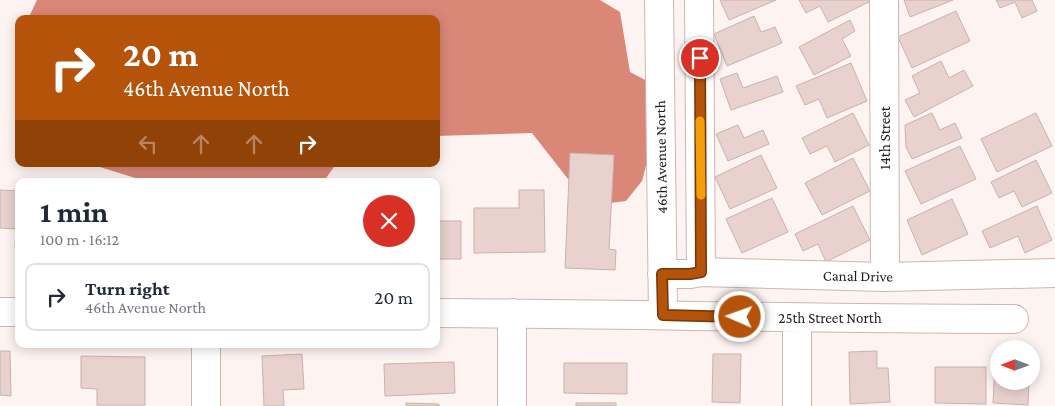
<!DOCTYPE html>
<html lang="en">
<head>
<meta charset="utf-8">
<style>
	body { margin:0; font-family:"Crimson Pro",serif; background:#f2f2f3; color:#1f2937; height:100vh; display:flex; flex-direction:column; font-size:19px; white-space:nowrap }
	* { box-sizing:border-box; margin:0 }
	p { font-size:16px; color:#747a83 }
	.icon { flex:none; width:28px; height:28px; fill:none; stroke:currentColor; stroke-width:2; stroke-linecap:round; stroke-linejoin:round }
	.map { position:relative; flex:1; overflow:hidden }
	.side { position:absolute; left:15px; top:178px; width:425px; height:170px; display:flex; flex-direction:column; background:#fff; border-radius:10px; box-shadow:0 2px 12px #0003 }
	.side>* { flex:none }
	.hud { position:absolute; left:15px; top:15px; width:425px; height:152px; border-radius:10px; box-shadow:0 2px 12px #0003; background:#b45309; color:#fff; overflow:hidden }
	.needle { width:32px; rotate:270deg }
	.fabs { position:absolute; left:990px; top:340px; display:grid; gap:10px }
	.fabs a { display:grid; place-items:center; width:50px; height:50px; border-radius:50%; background:#fff; box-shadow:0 2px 12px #0003; font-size:25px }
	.pin { position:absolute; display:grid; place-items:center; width:42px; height:42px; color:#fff; margin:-21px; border:2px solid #fff; border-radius:50%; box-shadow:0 1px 5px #0007 }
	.me { position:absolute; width:55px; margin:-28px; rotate:272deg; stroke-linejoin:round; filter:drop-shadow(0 0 4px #0008) }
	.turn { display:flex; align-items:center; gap:18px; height:105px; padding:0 25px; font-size:22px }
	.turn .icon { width:65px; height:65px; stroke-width:2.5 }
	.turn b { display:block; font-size:35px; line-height:42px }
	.lanes { display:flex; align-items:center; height:48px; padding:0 25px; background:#0003; justify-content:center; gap:25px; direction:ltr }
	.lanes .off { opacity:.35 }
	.round { display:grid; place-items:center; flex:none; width:52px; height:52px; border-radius:26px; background:#f2f2f3 }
	.summary { display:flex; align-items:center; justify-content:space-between; height:85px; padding:0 25px }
	h1 { font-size:30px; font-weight:700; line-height:38px }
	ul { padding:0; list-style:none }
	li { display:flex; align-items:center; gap:15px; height:68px; margin:0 10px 8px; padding:0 15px; border:2px solid #e0e1e3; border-radius:10px }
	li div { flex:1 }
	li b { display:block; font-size:19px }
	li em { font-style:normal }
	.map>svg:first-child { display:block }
	.water { fill:#da8778 }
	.building { fill:#e9d2ce; stroke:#c9b2ae }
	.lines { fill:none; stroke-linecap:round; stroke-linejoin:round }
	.minor-casing { stroke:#cdb6b2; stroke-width:30 }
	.minor { stroke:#fff; stroke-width:28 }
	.route-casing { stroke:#753606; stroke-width:12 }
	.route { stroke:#b45309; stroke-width:9 }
	.slow { stroke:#f59e0b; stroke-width:9 }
	.labels { text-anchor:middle; stroke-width:4; stroke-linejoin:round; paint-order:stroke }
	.street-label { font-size:15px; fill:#221a19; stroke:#fff }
</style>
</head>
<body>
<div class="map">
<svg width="1055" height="406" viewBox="0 0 1055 406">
	<rect width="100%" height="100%" fill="#fdf3f1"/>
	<path class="water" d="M37,0H600L620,12L630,72L647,81L648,158L642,181L626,201L594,205L568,179L532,133L436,136V19H28Z
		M90,164H336L324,181H145Z"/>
	<path class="building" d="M720,0H776L729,20Z
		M799,0H868L869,2L828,22L820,6L806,13Z
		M904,0H953L910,17Z
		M996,0H1032L1037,11L1022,18L1015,2L1000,8Z
		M956,11L970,41L912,68L898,37Z
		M754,16L761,32L775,27L782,43L727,66L714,34Z
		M850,20L855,31L842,39L851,56L814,75L799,47Z
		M941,61L949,78L964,70L973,86L914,117L905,100L920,93L912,76Z
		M851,63L867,101L827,118L819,99L805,105L796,86Z
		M737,73L743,88L777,76L783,92L731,110L720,79Z
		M853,113L869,145L835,162L827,146L810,154L802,138Z
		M932,113L940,130L955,123L962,138L912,159L906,147L905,125Z
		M1036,113L1052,146L997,172L981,139Z
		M738,125L744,138L763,130L769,144L728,161L716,134Z
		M960,146L976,179L921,204L905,171Z
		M570,153L614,155L609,249L616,250L615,270L565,268Z
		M761,155L777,188L730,209L715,177Z
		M853,158L870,191L822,215L805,183Z
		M1036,160L1052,193L1022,207L1014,191L999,198L991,182Z
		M0,190L19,191V248H15L16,229L0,228Z
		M519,190H544L545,252L474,253V208H519Z
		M772,198L788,232L742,253L726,219Z
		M952,199L968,234L922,255L907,220Z
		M853,206L870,240L826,262L818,244L803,251L795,234Z
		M1037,206L1052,240L1025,253L1018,236L990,248L982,231Z
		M436,221H461V259H436Z
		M0,351H10L11,396L0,395Z
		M877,351V368H888L890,402L850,404L849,352Z
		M302,354L304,389L283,390L284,406H264L262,356Z
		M713,354H741L740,403L712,402Z
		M81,356L145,357V405H97V389L81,388Z
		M454,362L455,393L385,396L384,364Z
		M564,363H627V394L564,393Z
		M995,363H999V381H1029L1028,405L993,403Z
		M935,367H986V404L935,403Z
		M406,403L439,404V406H406Z
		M576,403H616V406H576Z"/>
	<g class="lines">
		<defs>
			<path id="minor" d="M659,0L663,315
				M699,0L701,272
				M884,0L885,277
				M662,274H690L701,272L885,277L1055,273
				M0,312H19
				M436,313C629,314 822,319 1014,319
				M512,313V406
				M797,319V406
				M206,344V406"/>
		</defs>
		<use href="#minor" class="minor-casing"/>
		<use href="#minor" class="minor"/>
	</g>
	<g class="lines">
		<defs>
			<path id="route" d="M700,58L701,272L690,274H662L663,315L740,317"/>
		</defs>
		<use href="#route" class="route-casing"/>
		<use href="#route" class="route"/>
		<path class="slow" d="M700,121L701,195"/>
	</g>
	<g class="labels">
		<g class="street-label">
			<text transform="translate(885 138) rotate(-90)" y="5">14th Street</text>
			<text transform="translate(661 157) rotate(-91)" y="5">46th Avenue North</text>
			<text transform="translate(858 276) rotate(1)" y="5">Canal Drive</text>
			<text x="830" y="323">25th Street North</text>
		</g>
	</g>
</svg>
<div class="fabs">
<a><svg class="needle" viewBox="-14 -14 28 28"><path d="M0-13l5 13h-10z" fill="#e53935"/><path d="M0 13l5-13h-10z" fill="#747a83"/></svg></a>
</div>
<div class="pin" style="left:700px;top:58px;background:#d93025"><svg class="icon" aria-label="arrive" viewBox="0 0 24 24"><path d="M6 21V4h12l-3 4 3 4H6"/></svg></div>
<svg class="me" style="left:740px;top:317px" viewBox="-20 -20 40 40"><circle r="17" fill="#b45309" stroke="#fff" stroke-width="3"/><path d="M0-11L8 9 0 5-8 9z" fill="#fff"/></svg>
<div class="hud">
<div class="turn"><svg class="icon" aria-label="right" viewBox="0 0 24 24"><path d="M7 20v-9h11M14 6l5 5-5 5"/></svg><div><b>20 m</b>46th Avenue North</div></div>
<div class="lanes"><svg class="icon off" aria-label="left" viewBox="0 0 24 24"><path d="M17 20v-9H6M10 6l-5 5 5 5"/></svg><svg class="icon off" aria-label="ahead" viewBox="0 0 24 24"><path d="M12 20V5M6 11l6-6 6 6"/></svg><svg class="icon off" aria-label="ahead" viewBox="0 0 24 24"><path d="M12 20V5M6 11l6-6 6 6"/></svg><svg class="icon" aria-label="right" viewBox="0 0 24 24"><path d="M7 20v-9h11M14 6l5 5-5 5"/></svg></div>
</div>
<section class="side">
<div class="summary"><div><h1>1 min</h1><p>100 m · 16:12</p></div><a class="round" style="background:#d93025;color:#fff"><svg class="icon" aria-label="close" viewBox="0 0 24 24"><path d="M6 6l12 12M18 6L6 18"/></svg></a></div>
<ul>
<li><svg class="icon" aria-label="right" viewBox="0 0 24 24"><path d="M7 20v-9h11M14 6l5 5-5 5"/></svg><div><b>Turn right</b><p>46th Avenue North</p></div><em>20 m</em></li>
</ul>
</section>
</div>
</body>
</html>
